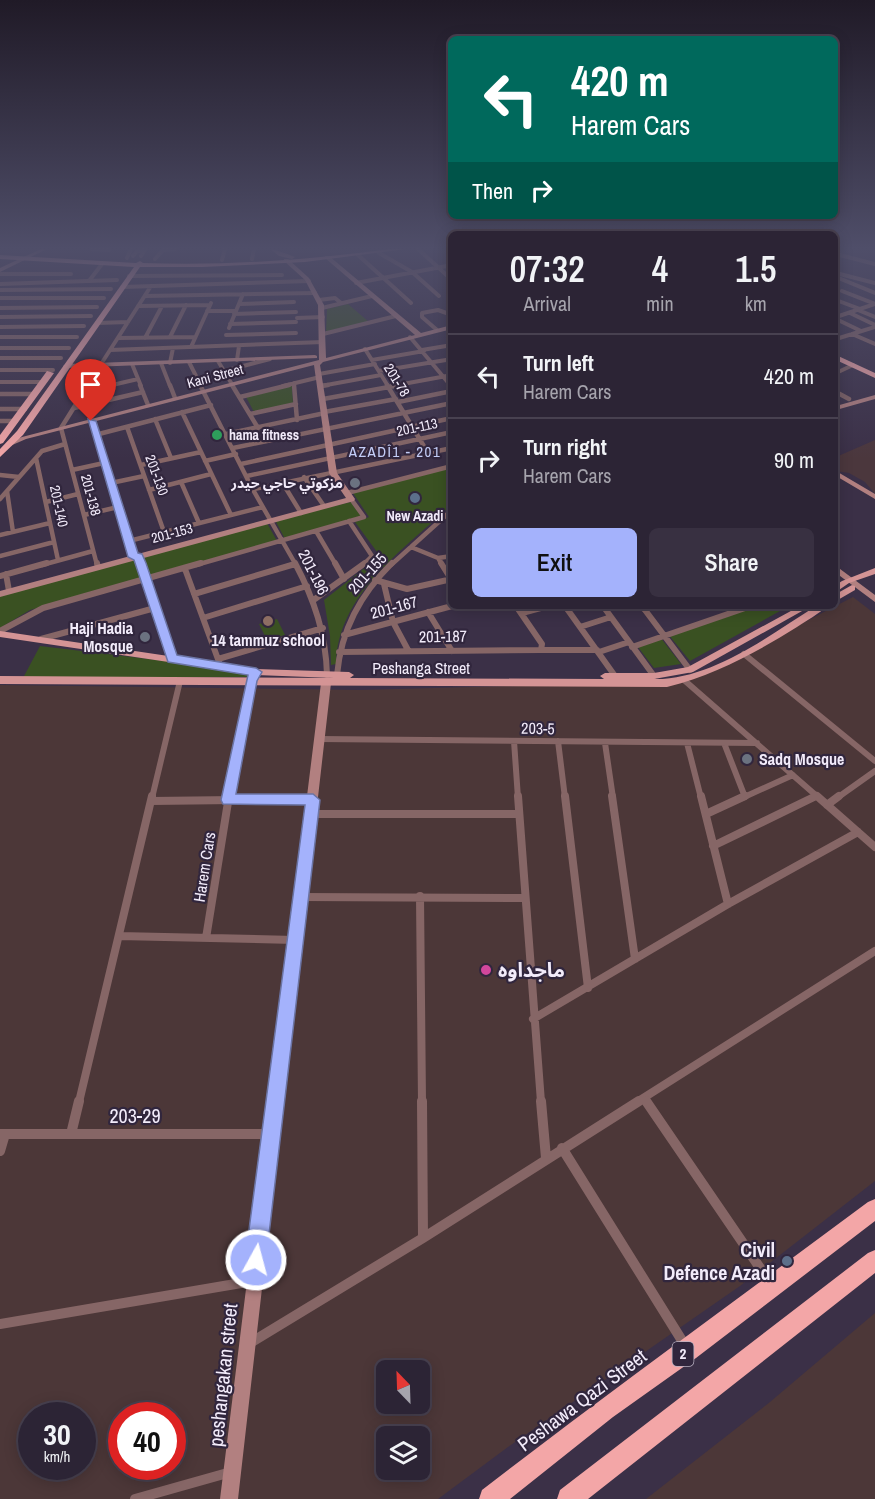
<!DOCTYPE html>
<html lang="en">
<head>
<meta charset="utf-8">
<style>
	body { margin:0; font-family:"Archivo Narrow","Noto Sans Arabic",sans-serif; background:#383041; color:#f1f3f6; height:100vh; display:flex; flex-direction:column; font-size:22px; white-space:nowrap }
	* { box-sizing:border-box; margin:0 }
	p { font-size:20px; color:#a6a4ad }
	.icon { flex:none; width:33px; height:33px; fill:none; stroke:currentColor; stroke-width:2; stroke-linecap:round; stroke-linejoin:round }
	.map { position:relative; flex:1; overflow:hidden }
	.details { position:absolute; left:448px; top:231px; width:390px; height:378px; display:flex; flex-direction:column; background:#2c2435; border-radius:9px; box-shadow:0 3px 15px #0003,0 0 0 2px #484150 }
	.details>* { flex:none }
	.hud { position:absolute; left:448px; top:36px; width:390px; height:183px; border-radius:9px; box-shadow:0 3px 15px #0003,0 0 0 2px #484150; background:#00695c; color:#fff; overflow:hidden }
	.needle { width:39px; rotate:337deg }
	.controls { position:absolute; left:376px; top:1360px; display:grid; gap:12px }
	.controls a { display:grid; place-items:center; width:54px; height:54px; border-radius:9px; background:#2c2435; box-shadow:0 3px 15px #0003,0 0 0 2px #484150; font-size:30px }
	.speed { position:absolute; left:18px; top:1402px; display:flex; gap:12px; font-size:30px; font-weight:700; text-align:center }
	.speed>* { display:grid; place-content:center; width:78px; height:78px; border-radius:50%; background:#2c2435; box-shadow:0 3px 15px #0003,0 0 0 2px #484150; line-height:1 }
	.speed small { font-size:15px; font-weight:400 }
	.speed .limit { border:9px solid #d22; background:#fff; color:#111 }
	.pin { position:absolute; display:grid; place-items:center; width:51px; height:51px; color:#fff; margin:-62px -26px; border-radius:50% 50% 50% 0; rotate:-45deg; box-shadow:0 0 6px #0007 }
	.pin .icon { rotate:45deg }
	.me { position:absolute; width:66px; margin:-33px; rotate:7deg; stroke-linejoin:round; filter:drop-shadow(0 0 4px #0008) }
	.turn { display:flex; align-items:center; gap:21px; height:126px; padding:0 24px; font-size:27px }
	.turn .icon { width:78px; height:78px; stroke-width:2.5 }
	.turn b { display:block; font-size:42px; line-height:51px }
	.then { display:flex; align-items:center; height:57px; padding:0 24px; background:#0003; gap:12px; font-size:22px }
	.eta { display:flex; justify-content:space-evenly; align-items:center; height:102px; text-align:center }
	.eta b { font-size:36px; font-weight:600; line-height:42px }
	.primary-button { display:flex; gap:12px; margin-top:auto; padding:12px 24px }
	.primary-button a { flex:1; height:69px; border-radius:9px; background:#a4b2fc; color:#111; font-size:24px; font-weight:600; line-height:69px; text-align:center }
	.primary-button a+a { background:#383041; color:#f1f3f6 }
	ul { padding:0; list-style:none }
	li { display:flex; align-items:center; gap:18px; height:84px; padding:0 24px; border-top:2px solid #484150 }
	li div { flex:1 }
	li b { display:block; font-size:22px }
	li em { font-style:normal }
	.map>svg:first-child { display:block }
	.industrial { fill:#4c3738; fill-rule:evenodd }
	.education { fill:#4b373d }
	.green { fill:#3a5122 }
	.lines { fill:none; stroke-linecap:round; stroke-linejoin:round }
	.street-far4 { stroke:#866666; stroke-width:4 }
	.street-far3 { stroke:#866666; stroke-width:4.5 }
	.street-far2 { stroke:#866666; stroke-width:6 }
	.street-far1 { stroke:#866666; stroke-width:8 }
	.street { stroke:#866666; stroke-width:10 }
	.secondary { fill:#b28080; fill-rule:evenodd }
	.primary { fill:#d49495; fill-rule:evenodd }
	.highway { fill:#f3a6a7; fill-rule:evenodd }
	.route { fill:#a4b2fc; stroke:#6b74a4; stroke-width:1.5 }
	.leisure-dot { fill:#2e9e5b; stroke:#31263d; stroke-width:2 }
	.worship-dot { fill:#6b7280; stroke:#31263d; stroke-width:2 }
	.service-dot { fill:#5c6f8a; stroke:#31263d; stroke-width:2 }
	.education-dot { fill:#8d6e63; stroke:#31263d; stroke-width:2 }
	.hotel-dot { fill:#d1479c; stroke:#31263d; stroke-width:2 }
	.labels { text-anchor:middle; stroke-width:4.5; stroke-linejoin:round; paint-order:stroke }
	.far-street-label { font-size:14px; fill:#f2ebfa; stroke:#31263d }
	.far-poi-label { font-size:14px; font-weight:bold; fill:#f2ebfa; stroke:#31263d; text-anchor:start }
	.far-neighbourhood-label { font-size:15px; letter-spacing:1.5px; fill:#c4cdf7; stroke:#31263d }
	.shield { fill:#31263d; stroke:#b8b0c1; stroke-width:1.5 }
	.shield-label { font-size:15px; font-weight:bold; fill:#f2ebfa }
	.street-label { font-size:16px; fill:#f2ebfa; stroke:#31263d }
	.poi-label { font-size:16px; font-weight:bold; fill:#f2ebfa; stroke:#31263d; text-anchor:end }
	.near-poi-label { font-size:20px; font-weight:bold; fill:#f2ebfa; stroke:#31263d; text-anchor:start }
	.near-street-label { font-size:20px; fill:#f2ebfa; stroke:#31263d }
</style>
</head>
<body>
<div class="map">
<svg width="875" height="1499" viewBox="0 0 875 1499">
	<rect width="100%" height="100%" fill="#3b3047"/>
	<path class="industrial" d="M853,597L875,614V1181L740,1286L508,1447L438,1499H0V685L359,690L669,682L708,672ZM387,1371H420V1404H387ZM32,1416H82V1467H32ZM122,1416H172V1467H122ZM387,1437H420V1470H387Z
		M875,1313V1499H646L770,1402Z"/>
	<path class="education" d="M875,440V494L865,482L849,473L836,471V457Z"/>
	<path class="green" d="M348,304L369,322L326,332L327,309Z
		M292,385L293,404L254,412L246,397Z
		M451,467V505C405,549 338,593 336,664L331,665L330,636L324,600L380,556L355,522L369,517L353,493Z
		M351,502L361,516L285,539L275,520Z
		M267,523L277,541L30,610L0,628V595Z
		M757,606H789L690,661L668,634Z
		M277,619L285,635L267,640L259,624Z
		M660,637L681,664L654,668L638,647Z
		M40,646L248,671L247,677L23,678Z"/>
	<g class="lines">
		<path class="street-far4" d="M91,249L109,250
			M418,249L452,280
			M164,250L175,249
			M379,253L412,272L439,296
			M836,254L875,264
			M358,255L411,303
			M133,256L137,251L145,250L141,256
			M127,258L131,249
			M155,259L164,249
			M252,259L254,249
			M222,260L225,249
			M836,273L875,283
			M0,274H71
			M129,276L282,275
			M836,277L875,293
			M89,281L102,264
			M356,283L452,265
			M0,284L117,280
			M122,287L309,281
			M0,290L111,289
			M842,291L875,304
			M145,296L315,293
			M0,298H104
			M319,300L335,298L341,303
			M836,300L860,309
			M239,304L294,302
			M138,306L210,305
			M0,308L97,307
			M322,308L372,296
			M858,310L875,317
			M207,311H236
			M850,313L875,325
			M234,314L296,312
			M0,317L91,316
			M836,317L875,304
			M297,318L323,317
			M836,319L861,331
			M97,323L128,322
			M230,324L296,322
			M0,327L84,326
			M229,328L243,294
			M437,330L422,317V313L438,310L452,315
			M323,334L396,316
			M852,334L875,344
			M226,335L296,333
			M0,337H77
			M170,337L186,305
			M410,337L451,386
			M118,338L195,337
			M145,338L162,306
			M836,339L875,327
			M191,347L211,303
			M0,348H69
			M365,349L388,386
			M110,350L323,342
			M422,350L452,345
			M0,358H61
			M237,360L239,346
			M372,360L424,351
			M218,361L233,386
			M189,362L201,386
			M161,363L170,386
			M170,363L173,348
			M132,364L141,386
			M0,370H53
			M224,371L270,359
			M379,371L452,359
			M836,373L853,365
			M319,374L375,364
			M0,382H44
			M294,383V386
			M87,386L151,286
			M108,386L138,379
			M283,386L320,377
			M321,386L381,375
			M392,386L452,375"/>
		<path class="street-far3" d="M88,385L61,428L97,565
			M140,385L148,405
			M170,385L175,398
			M200,385L252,488L296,565
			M232,385L258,428
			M294,385L297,420
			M387,385L428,453
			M450,385L452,387
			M321,386L328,385
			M84,392L114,385
			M836,392L849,399
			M0,394H35
			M240,397L289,385
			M323,399L400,385
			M398,402L452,391
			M74,408L143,392
			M0,409H25
			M182,412L231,515
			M324,412L396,399
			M250,414L296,404
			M155,419L171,458
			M0,421H16
			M91,421L134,557
			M127,427L164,532
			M226,434L325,413
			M95,435L211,405
			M233,448L452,403
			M36,458L58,560
			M205,461L236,454
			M241,464L452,418
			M141,465L201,452
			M72,470L104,463
			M0,475L19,477
			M247,476L452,432
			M304,477L324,506
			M181,482L199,523
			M282,482L301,513
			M111,483L144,476
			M254,489L452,448
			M149,490L211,474
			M7,491L13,532
			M347,493L452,466
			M0,499L42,451L65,444
			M46,502L78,494
			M84,515L118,507
			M349,521L372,556L363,565
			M316,531L336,565
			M0,535L50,523
			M129,541L263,507
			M411,547L438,558L452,556
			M0,556L54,542
			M138,556L141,565
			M438,558L442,565
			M42,565L93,551
			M196,565L364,517L351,499
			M293,565L295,564
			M391,565L452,510"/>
		<path class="street-far2" d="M97,563L98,567
			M140,563L173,659
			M295,563C314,599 326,634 327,675
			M335,563L344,579
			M441,563L451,579
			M185,569L219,662
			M6,574L9,591
			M0,576L47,563
			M375,580L407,589L452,579
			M384,584L393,622L408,650
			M194,594L295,564
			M315,599L365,563
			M565,606L615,676
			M603,606L654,676
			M642,606L690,670
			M644,609L654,606
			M428,612L452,651
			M522,613L548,606
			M203,618L307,586
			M580,627L611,617
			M0,631L43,608L201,563
			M344,635L452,606
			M41,639L155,608
			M632,647L751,606
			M541,650H597
			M339,652L541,650L542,644L516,606
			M599,652L629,642
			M744,654L875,761
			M218,659L323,628
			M337,675C341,630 360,595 392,563
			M684,680L819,798
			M319,739L757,743
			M514,741L518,798
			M558,741L565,798
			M605,743L613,798
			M687,743L701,798
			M724,743L745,797
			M152,798L180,681
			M228,798L251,681
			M742,798L793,775
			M813,798L817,796
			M837,798L875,771"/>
		<path class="street-far1" d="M518,796L541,1102
			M565,796L588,988
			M612,796L635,959
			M701,796L728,904
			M817,796L875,847
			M151,801L313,799
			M827,805L839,796
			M312,814H519
			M706,814L745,796
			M713,846L816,796
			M420,896L422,1102
			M300,897L525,898
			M119,936L295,940
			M206,938L229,796
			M533,1019L728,904L858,832
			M644,1098L647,1102
			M79,1102L152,796
			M637,1102L875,951"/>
		<path class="street" d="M422,1101L423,1238
			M541,1101L546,1158
			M646,1101L771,1284
			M0,1134H271
			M71,1134L79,1101
			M562,1148L686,1347
			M0,1151L5,1134
			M0,1324L253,1281
			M250,1343L423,1238L639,1101
			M135,1499L231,1472"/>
		<path class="secondary" d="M41,249H47L0,272V268Z
			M270,249C274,249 290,255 295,257L292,259L279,256Z
			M325,256H329L421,333L452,325V329L323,362L320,365L337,473L355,499L354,501L0,597V591L346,498L329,473L314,365L26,439L10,446L6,444L22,437L319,360L318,305L305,280L284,261V259H288L309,278L324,305L326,358L415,335L325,258Z
			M315,355L317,356V358L66,368L63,366L66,364Z
			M875,395V399L836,410V406Z
			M836,471L875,494V499L836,476Z
			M836,566L875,595V602L836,573Z
			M326,679L331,683L238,1499H220L321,683Z"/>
		<path class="primary" d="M875,568V574L849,583L836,592V585L842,581Z
			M852,585L855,586V590L836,601V594Z
			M800,606H811L693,672L654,679C711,680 770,635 816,606H827C819,614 807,620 797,627C755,653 715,675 667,687L0,684V676L334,678L256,675L0,637V631L256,669L349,672L354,675L350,678L604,679L600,676L605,673H654L688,667Z"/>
		<path class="highway" d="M390,249H406L305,262L202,267H140L23,435L0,457V449L17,431L134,267L0,259V255L136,263L140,261L143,263C225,266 308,260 390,249Z
			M836,355L875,373V378L836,360Z
			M47,371L54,373L3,443L0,444V435Z
			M875,1199V1221L696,1358L613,1417L510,1499H479L482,1490C609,1392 739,1298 868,1202Z
			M875,1250V1273L588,1499H557L560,1490L868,1253Z"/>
	</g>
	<linearGradient id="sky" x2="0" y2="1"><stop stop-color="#201a27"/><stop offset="0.54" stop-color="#4f4e69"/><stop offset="1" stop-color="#4f4e69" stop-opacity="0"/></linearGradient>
	<rect width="875" height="459" fill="url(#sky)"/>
	<path class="route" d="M88,419L96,421L138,553L142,554L146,563L177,655L256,668L262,672L257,681L236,794H313L320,800L266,1260L263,1267L256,1270L248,1267L245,1260L305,805L223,804L221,800L248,675L168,662L134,560L128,557Z"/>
	<circle class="leisure-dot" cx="217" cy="435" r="6"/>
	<g class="worship-dot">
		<circle cx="355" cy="483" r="6"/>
		<circle cx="145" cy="637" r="6"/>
		<circle cx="747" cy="759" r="6"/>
	</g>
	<g class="service-dot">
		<circle cx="415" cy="498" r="6"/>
		<circle cx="787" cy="1261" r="6"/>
	</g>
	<circle class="education-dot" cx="268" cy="621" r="6"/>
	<circle class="hotel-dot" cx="486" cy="970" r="6"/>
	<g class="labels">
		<g class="far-street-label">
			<text transform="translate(215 376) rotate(-15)" y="5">Kani Street</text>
			<text transform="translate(397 380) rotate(58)" y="5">201-78</text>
			<text transform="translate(417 427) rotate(-12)" y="5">201-113</text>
			<text transform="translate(157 475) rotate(70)" y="5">201-130</text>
			<text transform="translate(91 495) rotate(75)" y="5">201-138</text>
			<text transform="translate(59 506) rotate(78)" y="5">201-140</text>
			<text transform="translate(172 533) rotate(-15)" y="5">201-153</text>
		</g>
		<g class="far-poi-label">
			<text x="229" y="440">hama fitness</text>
			<text x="343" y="488" text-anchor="end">مزكوتي حاجي حيدر</text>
			<text x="415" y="521" text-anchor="middle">New Azadi</text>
		</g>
		<g class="far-neighbourhood-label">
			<text x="395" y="457">AZADÎ1 - 201</text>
		</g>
		<rect class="shield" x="672.5" y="1342" width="21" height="24" rx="4.5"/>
		<g class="shield-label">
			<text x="683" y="1359">2</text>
		</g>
		<g class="street-label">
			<text transform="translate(314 572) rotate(63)" y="6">201-196</text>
			<text transform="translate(367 573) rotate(-48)" y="6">201-155</text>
			<text transform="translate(394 607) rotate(-15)" y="6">201-167</text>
			<text transform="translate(443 636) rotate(-1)" y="6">201-187</text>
			<text x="421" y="674">Peshanga Street</text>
			<text transform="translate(538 728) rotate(1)" y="6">203-5</text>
			<text transform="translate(204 867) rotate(-81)" y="6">Harem Cars</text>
		</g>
		<g class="poi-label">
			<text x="133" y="634">Haji Hadia<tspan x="133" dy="18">Mosque</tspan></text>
			<text x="268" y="646" text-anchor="middle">14 tammuz school</text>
			<text x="759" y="765" text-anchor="start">Sadq Mosque</text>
		</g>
		<g class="near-poi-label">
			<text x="498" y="977">ماجداوە</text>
			<text x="775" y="1257" text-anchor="end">Civil<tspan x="775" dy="23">Defence Azadi</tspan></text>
		</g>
		<g class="near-street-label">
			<text x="135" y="1123">203-29</text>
			<text transform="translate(223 1375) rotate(-84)" y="7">peshangakan street</text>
			<text transform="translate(582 1400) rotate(-37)" y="7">Peshawa Qazi Street</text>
		</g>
	</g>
</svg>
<div class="controls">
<a><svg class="needle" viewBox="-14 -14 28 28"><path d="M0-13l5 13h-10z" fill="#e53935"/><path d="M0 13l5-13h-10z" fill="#a6a4ad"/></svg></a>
<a><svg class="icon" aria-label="layers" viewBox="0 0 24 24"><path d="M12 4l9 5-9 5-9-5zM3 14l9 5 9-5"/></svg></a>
</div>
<div class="speed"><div>30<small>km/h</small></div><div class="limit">40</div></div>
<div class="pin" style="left:91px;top:421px;background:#d93025"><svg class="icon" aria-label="arrive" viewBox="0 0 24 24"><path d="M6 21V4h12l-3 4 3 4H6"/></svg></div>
<svg class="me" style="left:256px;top:1260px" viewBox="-20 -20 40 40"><circle r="17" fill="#a4b2fc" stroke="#fff" stroke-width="3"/><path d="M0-11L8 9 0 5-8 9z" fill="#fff"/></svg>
<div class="hud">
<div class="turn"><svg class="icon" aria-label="left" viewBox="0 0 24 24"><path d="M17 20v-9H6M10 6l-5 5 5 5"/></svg><div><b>420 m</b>Harem Cars</div></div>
<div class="then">Then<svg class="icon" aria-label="right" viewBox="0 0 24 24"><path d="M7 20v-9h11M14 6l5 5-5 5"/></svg></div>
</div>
<section class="details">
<div class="eta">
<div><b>07:32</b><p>Arrival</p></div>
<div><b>4</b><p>min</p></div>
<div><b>1.5</b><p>km</p></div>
</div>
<ul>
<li><svg class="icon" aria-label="left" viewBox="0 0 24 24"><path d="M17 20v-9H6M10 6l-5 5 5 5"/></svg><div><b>Turn left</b><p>Harem Cars</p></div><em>420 m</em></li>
<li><svg class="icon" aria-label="right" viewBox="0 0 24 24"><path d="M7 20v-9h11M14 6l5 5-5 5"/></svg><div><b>Turn right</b><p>Harem Cars</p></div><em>90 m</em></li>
</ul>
<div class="primary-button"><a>Exit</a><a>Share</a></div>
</section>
</div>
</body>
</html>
